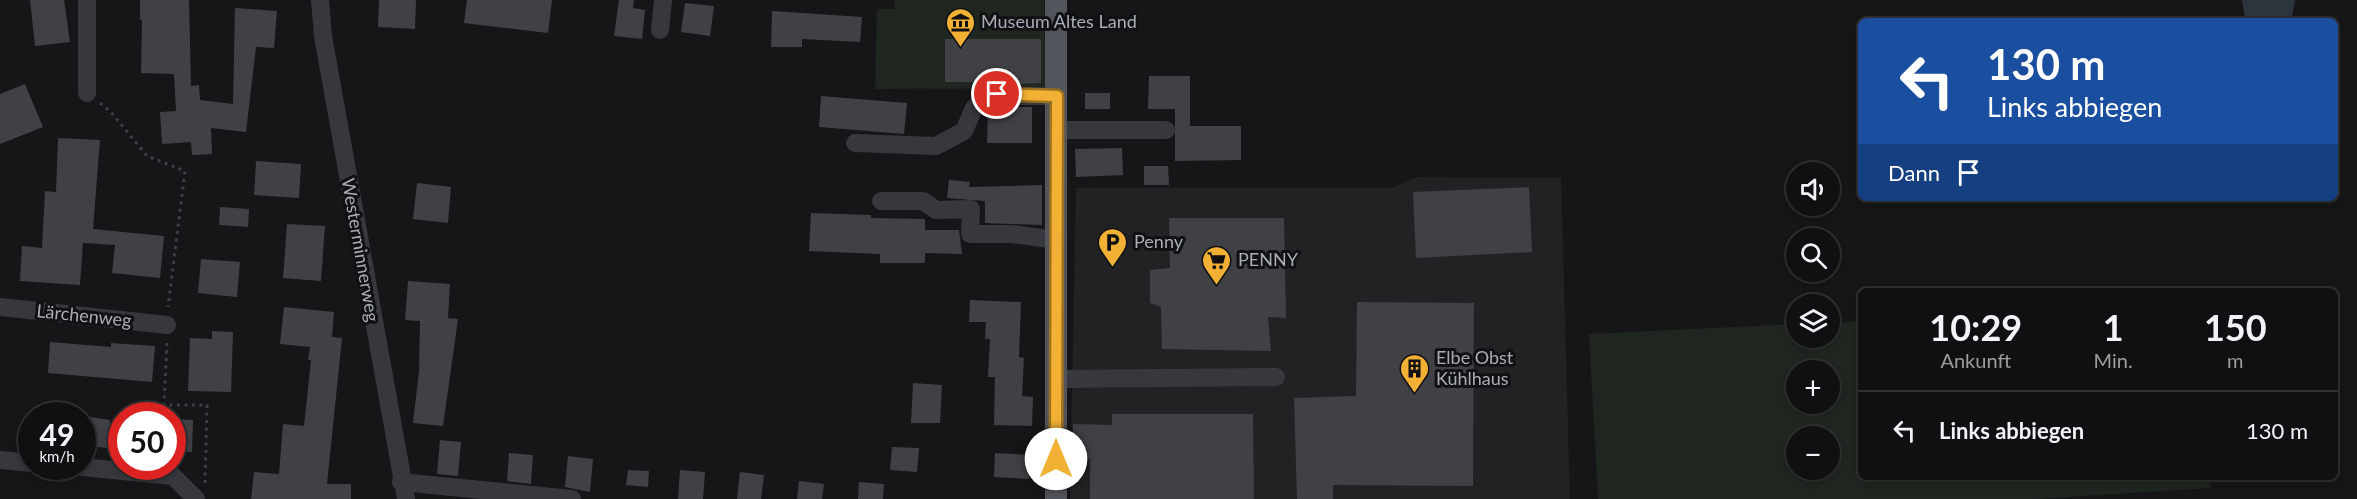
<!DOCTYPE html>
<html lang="de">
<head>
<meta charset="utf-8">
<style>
	body { margin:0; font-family:Lato,sans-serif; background:#19191b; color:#f1f3f6; height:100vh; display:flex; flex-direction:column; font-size:22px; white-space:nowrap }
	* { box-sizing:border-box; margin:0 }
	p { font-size:20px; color:#9c9d9f }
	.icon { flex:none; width:33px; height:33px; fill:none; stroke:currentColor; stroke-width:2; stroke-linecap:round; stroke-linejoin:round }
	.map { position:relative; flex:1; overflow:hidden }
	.sheet { position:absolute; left:1858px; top:288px; width:480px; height:192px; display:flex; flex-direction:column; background:#101012; border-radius:9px; box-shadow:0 3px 9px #0003,0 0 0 2px #303032 }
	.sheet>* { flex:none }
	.guide { position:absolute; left:1858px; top:18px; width:480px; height:183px; border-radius:9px; box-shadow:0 3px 9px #0003,0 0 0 2px #303032; background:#1a4fa0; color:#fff; overflow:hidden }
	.buttons { position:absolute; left:1786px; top:162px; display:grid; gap:12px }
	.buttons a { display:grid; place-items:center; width:54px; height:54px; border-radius:50%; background:#101012; box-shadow:0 3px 9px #0003,0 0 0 2px #303032; font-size:30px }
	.speed { position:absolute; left:18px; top:402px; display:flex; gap:12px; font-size:30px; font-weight:700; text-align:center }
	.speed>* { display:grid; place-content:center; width:78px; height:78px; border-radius:50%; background:#101012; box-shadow:0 3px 9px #0003,0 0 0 2px #303032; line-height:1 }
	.speed small { font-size:15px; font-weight:400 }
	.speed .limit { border:9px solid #d22; background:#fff; color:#111 }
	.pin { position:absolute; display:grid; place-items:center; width:51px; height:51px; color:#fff; margin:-26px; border:3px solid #fff; border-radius:50%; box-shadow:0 2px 6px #0007 }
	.me { position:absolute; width:66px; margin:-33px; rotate:0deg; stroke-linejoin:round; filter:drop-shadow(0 0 4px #0008) }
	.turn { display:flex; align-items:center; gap:21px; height:126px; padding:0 30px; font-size:27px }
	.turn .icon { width:78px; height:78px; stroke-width:2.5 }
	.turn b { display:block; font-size:42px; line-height:51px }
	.then { display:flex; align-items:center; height:57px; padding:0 30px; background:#0003; gap:12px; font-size:22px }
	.eta { display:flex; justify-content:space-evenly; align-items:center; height:102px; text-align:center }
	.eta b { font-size:36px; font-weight:700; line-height:42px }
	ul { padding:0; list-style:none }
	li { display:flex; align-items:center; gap:18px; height:78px; padding:0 30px; border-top:2px solid #303032 }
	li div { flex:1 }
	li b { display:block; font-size:22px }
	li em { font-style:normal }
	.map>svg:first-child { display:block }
	.built { fill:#222225 }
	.green { fill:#1e261f; fill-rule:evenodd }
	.water { fill:#2c353c }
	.building { fill:#404145 }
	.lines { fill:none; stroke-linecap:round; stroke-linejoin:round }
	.path { stroke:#3d3f44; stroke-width:3; stroke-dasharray:3 4.5; stroke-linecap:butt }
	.minor { stroke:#37383d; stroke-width:18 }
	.major { stroke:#53555c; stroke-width:22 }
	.route-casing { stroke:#9d7322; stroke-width:15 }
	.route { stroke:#f2b134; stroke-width:10 }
	.labels { text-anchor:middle; stroke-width:6; stroke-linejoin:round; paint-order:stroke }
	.poi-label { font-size:18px; fill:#a8adb8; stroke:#111113; text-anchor:start }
	.street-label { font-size:18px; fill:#a8adb8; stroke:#111113 }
</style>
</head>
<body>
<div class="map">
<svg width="2357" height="499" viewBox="0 0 2357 499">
	<rect width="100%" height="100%" fill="#161618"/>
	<path class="built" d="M1417,177L1561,178L1570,499H1070L1076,188H1392Z"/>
	<path class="green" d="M895,0H1044L1046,88L875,89L877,9H895Z
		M1861,321L1862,477H2209L2210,488L2035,499H1598L1589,334L1797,324V338H1830V323ZM1797,370H1830V404H1797ZM1797,436H1830V470H1797Z"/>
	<path class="water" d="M2242,0H2295L2292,17L2245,18Z"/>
	<path class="building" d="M30,0H64L70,42L35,46Z
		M140,0H189L191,86L199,85L200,100L233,104L235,8L277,11L274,48L256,47L246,132L211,128L212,154L192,155L191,142L162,144L160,112L176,111L174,74L141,73L142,20H140Z
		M379,0H416L415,29L378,27Z
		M467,0H552L548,33L464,23Z
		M619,0H634L633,8L645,10L642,39L614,36Z
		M685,3L714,6L710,36L681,32Z
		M772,11L862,17L860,42L802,39V47H771Z
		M945,39H1041V83L988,85V82H945Z
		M1149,76H1190V126H1241V160L1175,161V109H1148Z
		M25,84L43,127L0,144V94Z
		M1085,93H1110V109H1085Z
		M821,96L907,103L904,134L819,127Z
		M993,107H1032V143H987L988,112Z
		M58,138L100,140L93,229L164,236L160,278L112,273L115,245L83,243L80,285L20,281L22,246L42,248L45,191L56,192Z
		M1122,148L1123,175L1076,177L1075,149Z
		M256,161L301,164L299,198L254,195Z
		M1144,166H1168L1169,185H1144Z
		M949,180L970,182L969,187L1042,185V225L985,223V201L947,198Z
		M417,183L451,187L448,223L413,219Z
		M1529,187L1532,252L1416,258L1413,192Z
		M220,207L249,209L248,227L219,225Z
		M811,213L871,215V218L925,219V230H959L962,254L925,253V263H880V254L809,251Z
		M1169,218H1284L1286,318L1268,317L1271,351L1162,349L1161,307L1150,303V270L1170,268Z
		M287,224L325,226L321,281L283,278Z
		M201,259L240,262L237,297L198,293Z
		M408,281L450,284L448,318L458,319L443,426L413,423L419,371L420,321L405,320Z
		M970,300L1021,302L1019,357L1024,358L1022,396L1033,397L1032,426L994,425L995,377H988L990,339H985L986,322H969Z
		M1357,302L1474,303L1473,486L1333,485V499H1297L1294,398L1356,396Z
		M284,307L334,312L332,337L342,338L327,484H351V499H251L254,472L279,474L283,424L304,426L311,360H308L310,347L280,344Z
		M212,331L233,332L231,392L188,391L190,338L212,339Z
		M50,342L111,347V343L155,346L152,382L48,373Z
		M913,383L942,385L940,423H911Z
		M1112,414H1253L1254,499H1090V459L1073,458V424L1112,425Z
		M82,416L110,420L107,448L82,445Z
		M172,419L193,420L192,452L172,451Z
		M440,440L461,442L458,476L437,474Z
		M892,447L919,448L917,472L890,470Z
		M509,453L533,455L531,484L507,481Z
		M995,453L1030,455L1029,479L994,477Z
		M568,456L593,459L590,492L565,487Z
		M628,470L649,471L648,487L626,485Z
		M680,470L705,472L703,499H678Z
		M740,472L764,475L761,499H737Z
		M799,481L824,484L822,499H797Z
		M859,482L884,484L883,499H858Z"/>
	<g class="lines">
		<path class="path" d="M100,103L111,112L147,156L185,171L168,307
			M167,343L164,405H207L205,484"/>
		<path class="minor" d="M320,0L323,36L406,499
			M660,30L663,0
			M87,93V0
			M1057,130H1166
			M855,143L936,146L964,131L974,108L989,96H1057
			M881,201H923L936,210L971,209L970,234H1012L1057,240
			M0,307L167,325
			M1056,379L1276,377
			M0,460L32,463
			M72,466L173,476L196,499
			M401,482L572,499"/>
		<path class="major" d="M1056,499V0"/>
	</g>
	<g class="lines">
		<defs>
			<path id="route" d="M997,94L1057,96L1056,459"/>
		</defs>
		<use href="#route" class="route-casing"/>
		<use href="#route" class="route"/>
	</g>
	<defs>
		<symbol id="museum-pin" viewBox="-11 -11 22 30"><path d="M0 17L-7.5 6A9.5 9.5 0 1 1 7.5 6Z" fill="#f2b134" stroke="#111113"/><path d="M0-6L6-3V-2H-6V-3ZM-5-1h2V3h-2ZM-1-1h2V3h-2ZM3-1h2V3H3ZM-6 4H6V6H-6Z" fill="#111"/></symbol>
		<symbol id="parking-pin" viewBox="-11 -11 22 30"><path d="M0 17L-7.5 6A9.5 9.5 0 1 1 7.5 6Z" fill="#f2b134" stroke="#111113"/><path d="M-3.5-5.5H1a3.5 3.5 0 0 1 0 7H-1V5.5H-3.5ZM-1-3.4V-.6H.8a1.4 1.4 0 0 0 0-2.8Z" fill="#111"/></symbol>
		<symbol id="supermarket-pin" viewBox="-11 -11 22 30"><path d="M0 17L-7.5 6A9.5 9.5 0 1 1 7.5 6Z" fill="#f2b134" stroke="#111113"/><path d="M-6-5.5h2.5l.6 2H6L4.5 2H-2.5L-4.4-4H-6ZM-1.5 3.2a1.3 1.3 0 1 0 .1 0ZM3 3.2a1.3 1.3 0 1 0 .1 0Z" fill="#111"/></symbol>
		<symbol id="building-pin" viewBox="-11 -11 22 30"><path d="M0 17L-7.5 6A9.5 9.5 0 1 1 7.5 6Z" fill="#f2b134" stroke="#111113"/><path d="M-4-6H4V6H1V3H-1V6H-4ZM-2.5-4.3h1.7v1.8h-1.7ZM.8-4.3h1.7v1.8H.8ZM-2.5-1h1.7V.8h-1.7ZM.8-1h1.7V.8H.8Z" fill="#111"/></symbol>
	</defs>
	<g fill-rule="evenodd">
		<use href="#museum-pin" x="944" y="6" width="33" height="45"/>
		<use href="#parking-pin" x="1096" y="226" width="33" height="45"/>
		<use href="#supermarket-pin" x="1200" y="244" width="33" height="45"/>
		<use href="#building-pin" x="1398" y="352" width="33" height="45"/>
	</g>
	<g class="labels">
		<g class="poi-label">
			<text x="981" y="28">Museum Altes Land</text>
			<text x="1134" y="248">Penny</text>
			<text x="1238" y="266">PENNY</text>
			<text x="1436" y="364">Elbe Obst<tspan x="1436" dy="21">Kühlhaus</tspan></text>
		</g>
		<g class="street-label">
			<text transform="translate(360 250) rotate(80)" y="6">Westerminnerweg</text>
			<text transform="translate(84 316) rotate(6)" y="6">Lärchenweg</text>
		</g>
	</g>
</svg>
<div class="buttons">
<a><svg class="icon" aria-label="sound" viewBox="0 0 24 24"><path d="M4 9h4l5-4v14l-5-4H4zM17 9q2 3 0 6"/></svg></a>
<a><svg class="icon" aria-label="search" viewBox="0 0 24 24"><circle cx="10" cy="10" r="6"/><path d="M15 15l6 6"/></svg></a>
<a><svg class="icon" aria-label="layers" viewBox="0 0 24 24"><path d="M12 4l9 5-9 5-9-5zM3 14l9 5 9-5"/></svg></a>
<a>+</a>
<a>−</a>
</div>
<div class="speed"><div>49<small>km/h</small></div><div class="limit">50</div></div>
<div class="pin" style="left:997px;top:94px;background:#d93025"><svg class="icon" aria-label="arrive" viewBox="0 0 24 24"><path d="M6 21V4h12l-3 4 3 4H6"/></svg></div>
<svg class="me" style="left:1056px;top:459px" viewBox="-20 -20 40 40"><circle r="19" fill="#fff"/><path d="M0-13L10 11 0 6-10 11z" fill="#f2b134"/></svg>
<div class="guide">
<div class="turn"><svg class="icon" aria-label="left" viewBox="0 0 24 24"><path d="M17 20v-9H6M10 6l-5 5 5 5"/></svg><div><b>130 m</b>Links abbiegen</div></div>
<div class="then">Dann<svg class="icon" aria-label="arrive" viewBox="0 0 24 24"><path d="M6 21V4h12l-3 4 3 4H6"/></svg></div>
</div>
<section class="sheet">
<div class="eta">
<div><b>10:29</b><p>Ankunft</p></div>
<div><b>1</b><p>Min.</p></div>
<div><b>150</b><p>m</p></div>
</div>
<ul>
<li><svg class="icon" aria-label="left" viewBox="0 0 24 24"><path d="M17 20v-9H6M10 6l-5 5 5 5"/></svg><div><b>Links abbiegen</b></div><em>130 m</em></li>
</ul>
</section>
</div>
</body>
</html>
